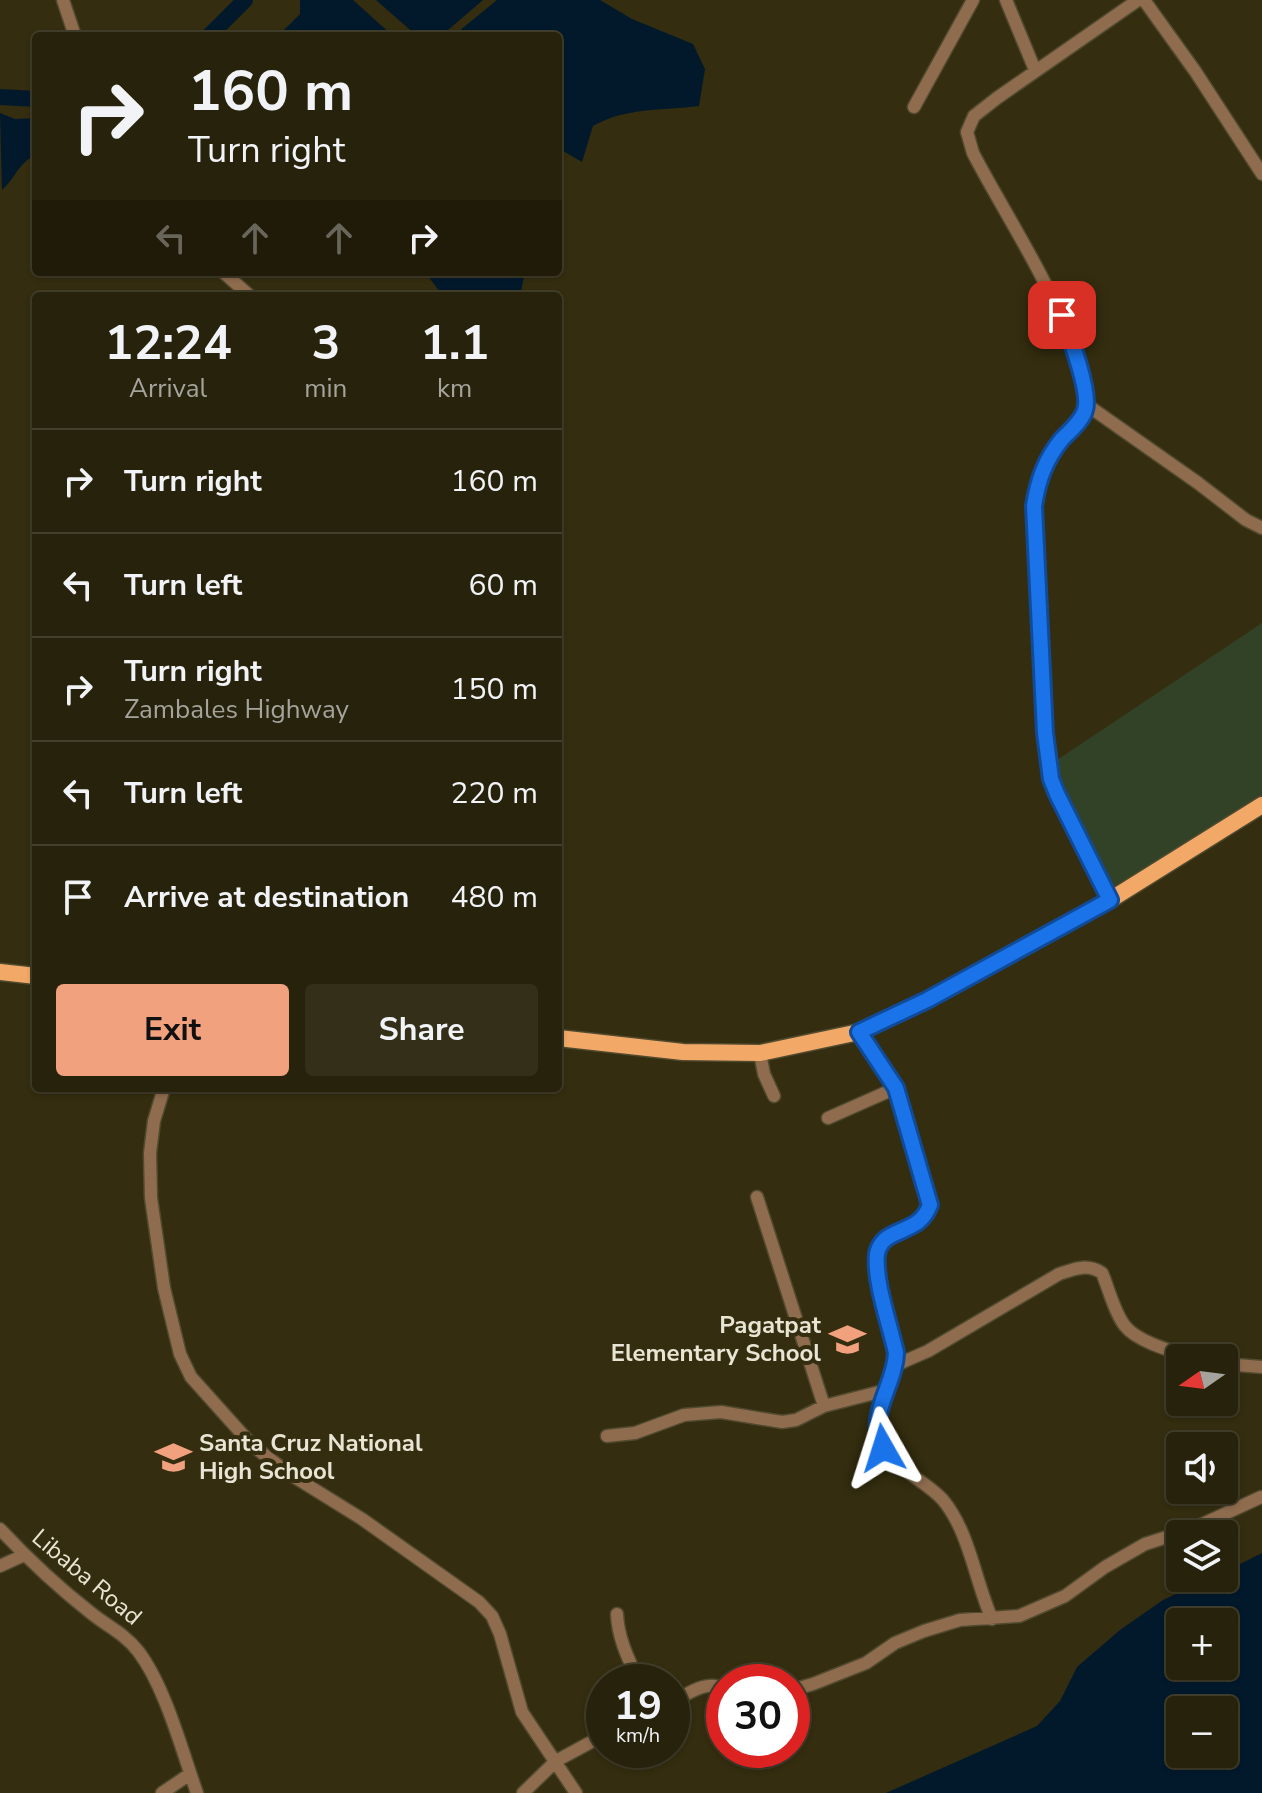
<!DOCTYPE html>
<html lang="en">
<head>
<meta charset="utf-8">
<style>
	body { margin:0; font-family:"Nunito Sans",sans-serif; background:#332f19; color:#f1f3f6; height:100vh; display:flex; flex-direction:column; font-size:30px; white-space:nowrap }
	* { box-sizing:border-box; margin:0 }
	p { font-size:26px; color:#a4a49d }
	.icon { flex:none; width:44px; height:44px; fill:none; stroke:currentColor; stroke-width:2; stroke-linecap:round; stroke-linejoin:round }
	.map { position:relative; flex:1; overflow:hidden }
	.panel { position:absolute; left:32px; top:292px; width:530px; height:800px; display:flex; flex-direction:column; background:#27220b; border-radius:8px; box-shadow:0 2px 6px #0004,0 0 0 2px #433f2c }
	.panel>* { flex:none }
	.hud { position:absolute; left:32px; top:32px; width:530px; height:244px; border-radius:8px; box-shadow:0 2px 6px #0004,0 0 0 2px #433f2c; background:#27220b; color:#f1f3f6; overflow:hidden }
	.needle { width:52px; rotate:256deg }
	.buttons { position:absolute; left:1166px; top:1344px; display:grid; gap:16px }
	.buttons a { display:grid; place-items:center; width:72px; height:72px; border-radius:8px; background:#27220b; box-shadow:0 2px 6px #0004,0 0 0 2px #433f2c; font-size:40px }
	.speed { position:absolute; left:586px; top:1664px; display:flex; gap:16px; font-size:40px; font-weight:700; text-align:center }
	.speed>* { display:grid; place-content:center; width:104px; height:104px; border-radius:50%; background:#27220b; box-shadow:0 2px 6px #0004,0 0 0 2px #433f2c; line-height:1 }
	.speed small { font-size:20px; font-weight:400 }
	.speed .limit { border:12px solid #d22; background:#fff; color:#111 }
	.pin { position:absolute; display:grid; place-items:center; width:68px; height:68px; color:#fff; margin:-34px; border-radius:16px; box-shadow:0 4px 12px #0006 }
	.me { position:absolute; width:88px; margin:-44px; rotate:354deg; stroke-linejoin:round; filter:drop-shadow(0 0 6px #0008) }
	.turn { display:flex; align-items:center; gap:28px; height:168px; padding:0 24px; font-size:36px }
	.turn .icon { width:104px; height:104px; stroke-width:2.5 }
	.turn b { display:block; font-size:56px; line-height:68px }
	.lanes { display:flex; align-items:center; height:76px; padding:0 24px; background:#0003; justify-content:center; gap:40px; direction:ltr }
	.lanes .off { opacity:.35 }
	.eta { display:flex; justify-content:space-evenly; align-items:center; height:136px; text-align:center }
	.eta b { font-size:48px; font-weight:700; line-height:56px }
	.cta { display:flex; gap:16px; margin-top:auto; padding:16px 24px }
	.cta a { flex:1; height:92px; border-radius:8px; background:#f2a17e; color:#111; font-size:32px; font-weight:700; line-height:92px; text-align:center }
	.cta a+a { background:#332f19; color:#f1f3f6 }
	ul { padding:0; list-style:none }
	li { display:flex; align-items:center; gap:24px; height:104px; padding:0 24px; border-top:2px solid #433f2c }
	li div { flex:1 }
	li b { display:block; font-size:30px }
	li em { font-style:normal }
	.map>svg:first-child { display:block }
	.green { fill:#314227 }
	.water { fill:#02192c; fill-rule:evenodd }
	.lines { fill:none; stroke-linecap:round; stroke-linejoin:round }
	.river { stroke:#02192c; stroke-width:16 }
	.minor-casing { stroke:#514a2f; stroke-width:15 }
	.major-casing { stroke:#514a2f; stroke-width:19 }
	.minor { stroke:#8f6c4e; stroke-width:12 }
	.major { stroke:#f2a967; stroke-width:16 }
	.route-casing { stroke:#114b97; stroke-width:20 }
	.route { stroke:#1a73e8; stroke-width:14 }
	.labels { text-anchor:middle; stroke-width:8; stroke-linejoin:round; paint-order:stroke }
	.poi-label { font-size:24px; font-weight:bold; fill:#e8e5d4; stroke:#342d0f; text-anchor:end }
	.street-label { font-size:24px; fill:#e8e5d4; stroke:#342d0f }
</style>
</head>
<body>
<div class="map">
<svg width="1262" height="1793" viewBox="0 0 1262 1793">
	<rect width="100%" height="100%" fill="#342d0f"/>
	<path class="green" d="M1262,623V797L1111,888L1071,818L1051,764Z"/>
	<path class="water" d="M300,0H353L393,36H282V32L300,14Z
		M376,0H483L441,36H417Z
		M497,0H600L632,19L693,44L705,69L699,106C662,111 626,107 593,126L582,162L558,148V36H453Z
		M0,113L15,119L36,118V154C15,167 18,175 2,190Z
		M425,272H525L520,296H443Z
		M1262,1553V1793H886L1037,1726L1060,1701L1077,1667L1120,1630L1163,1600L1210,1578H1224V1572ZM1224,1622V1666H1180V1622ZM1180,1710H1224V1754H1180Z"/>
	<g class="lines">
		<path class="river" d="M209,36L245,0
			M0,97L36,99"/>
		<defs>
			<path id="minor" d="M63,0L75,36
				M1006,0L1035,70
				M1144,0L1195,71L1262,174
				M914,107L973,0
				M223,272L250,296
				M1087,405L1198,483L1246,520L1262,528
				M1110,900L1067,817L1051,779L1045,733L1034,534C1034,503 1036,473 1056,447C1064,436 1083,423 1086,409C1088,400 1083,388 1081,379C1065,302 1010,224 973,153L967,132L974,116L997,98L1138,0
				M859,1032L896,1088L930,1205C922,1225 910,1226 892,1235C890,1236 883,1240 881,1242C868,1260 891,1331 896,1353C895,1380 875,1403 877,1430C880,1464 923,1477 943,1500C970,1533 975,1581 992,1619
				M760,1053L764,1074L774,1096
				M164,1088L154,1121L150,1153L151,1198L164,1288L180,1354L191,1377L252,1445L288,1473L362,1519L479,1602L492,1616L500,1634L522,1712L576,1793
				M828,1118L896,1088
				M757,1197L824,1406
				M1224,1364L1262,1367
				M896,1365L928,1351L1059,1274C1074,1269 1087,1263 1102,1273C1109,1289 1114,1312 1125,1326C1137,1342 1175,1352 1194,1358
				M607,1436L635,1433L684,1415L721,1412L782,1422L796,1420L824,1406L887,1390
				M0,1529C28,1559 58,1587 91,1613C107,1626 125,1634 138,1651C165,1686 182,1751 197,1793
				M0,1566L24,1555
				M617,1614C618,1639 629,1660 639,1682
				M792,1690L813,1684L866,1663L895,1643L924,1631L960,1620L1019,1616L1065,1596L1105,1567L1145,1544L1192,1529L1261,1497
				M672,1702C688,1694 707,1679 724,1689
				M162,1793L190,1774
				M523,1793L556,1761L604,1735"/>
			<path id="major" d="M0,972L36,976
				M558,1038L683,1052L760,1053L859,1032L927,1000L1110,900L1262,805"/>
		</defs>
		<use href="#minor" class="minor-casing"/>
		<use href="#major" class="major-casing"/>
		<use href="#minor" class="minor"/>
		<use href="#major" class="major"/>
	</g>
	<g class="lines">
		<defs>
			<path id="route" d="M883,1448C866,1415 895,1386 896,1353C890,1325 874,1281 877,1254C879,1244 884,1239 892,1235C910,1226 922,1225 930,1205L896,1088L859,1032L927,1000L1110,900L1057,794L1051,779L1045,733L1034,506C1038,480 1045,460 1062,439C1070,431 1082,421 1085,410C1091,393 1069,334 1062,315"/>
		</defs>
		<use href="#route" class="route-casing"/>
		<use href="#route" class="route"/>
	</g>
	<defs>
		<symbol id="school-bare" viewBox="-9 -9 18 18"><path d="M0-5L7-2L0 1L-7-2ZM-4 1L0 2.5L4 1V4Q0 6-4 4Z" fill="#f2a17e" stroke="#342d0f" stroke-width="2.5" paint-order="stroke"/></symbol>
	</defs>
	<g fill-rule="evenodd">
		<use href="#school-bare" x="822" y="1314" width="51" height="51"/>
		<use href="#school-bare" x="148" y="1432" width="51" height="51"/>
	</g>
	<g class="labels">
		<g class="poi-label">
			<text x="821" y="1333">Pagatpat<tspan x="821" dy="28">Elementary School</tspan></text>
			<text x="199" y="1451" text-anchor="start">Santa Cruz National<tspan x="199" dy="28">High School</tspan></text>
		</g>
		<g class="street-label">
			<text transform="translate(87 1577) rotate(40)" y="8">Libaba Road</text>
		</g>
	</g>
</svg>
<div class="buttons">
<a><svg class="needle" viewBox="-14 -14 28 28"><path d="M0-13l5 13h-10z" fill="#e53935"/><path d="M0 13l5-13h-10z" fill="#a4a49d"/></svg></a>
<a><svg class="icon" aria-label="sound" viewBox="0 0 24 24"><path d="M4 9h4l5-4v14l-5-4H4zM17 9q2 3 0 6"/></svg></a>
<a><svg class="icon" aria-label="layers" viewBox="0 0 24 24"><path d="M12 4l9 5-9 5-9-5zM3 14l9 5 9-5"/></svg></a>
<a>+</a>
<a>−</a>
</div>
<div class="speed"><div>19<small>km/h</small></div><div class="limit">30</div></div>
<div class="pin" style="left:1062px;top:315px;background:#d93025"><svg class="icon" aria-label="arrive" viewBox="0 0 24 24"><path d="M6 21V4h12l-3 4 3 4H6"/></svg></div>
<svg class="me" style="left:883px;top:1448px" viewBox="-20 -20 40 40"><path d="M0-17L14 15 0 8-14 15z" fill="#1a73e8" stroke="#fff" stroke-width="4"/></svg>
<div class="hud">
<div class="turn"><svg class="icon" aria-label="right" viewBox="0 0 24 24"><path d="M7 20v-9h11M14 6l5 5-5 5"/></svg><div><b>160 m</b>Turn right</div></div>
<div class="lanes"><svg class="icon off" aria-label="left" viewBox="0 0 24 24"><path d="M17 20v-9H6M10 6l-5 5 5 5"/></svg><svg class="icon off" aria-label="ahead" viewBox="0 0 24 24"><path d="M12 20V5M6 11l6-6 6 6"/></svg><svg class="icon off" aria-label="ahead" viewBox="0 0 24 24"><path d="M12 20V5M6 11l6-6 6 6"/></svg><svg class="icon" aria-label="right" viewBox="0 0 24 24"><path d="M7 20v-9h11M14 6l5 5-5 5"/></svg></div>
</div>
<section class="panel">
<div class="eta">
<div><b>12:24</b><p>Arrival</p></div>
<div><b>3</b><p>min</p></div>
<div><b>1.1</b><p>km</p></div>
</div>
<ul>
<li><svg class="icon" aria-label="right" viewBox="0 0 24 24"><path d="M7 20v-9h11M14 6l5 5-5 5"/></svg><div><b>Turn right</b></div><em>160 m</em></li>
<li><svg class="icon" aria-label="left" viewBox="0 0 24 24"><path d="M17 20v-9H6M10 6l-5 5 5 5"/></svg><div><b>Turn left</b></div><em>60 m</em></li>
<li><svg class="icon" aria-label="right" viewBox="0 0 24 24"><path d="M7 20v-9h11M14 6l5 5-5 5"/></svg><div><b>Turn right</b><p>Zambales Highway</p></div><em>150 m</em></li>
<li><svg class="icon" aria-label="left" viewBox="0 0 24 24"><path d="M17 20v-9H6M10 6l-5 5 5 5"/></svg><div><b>Turn left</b></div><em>220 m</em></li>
<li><svg class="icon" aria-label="arrive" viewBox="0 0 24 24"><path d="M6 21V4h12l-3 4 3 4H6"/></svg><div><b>Arrive at destination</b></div><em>480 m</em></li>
</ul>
<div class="cta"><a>Exit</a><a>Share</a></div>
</section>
</div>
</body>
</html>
